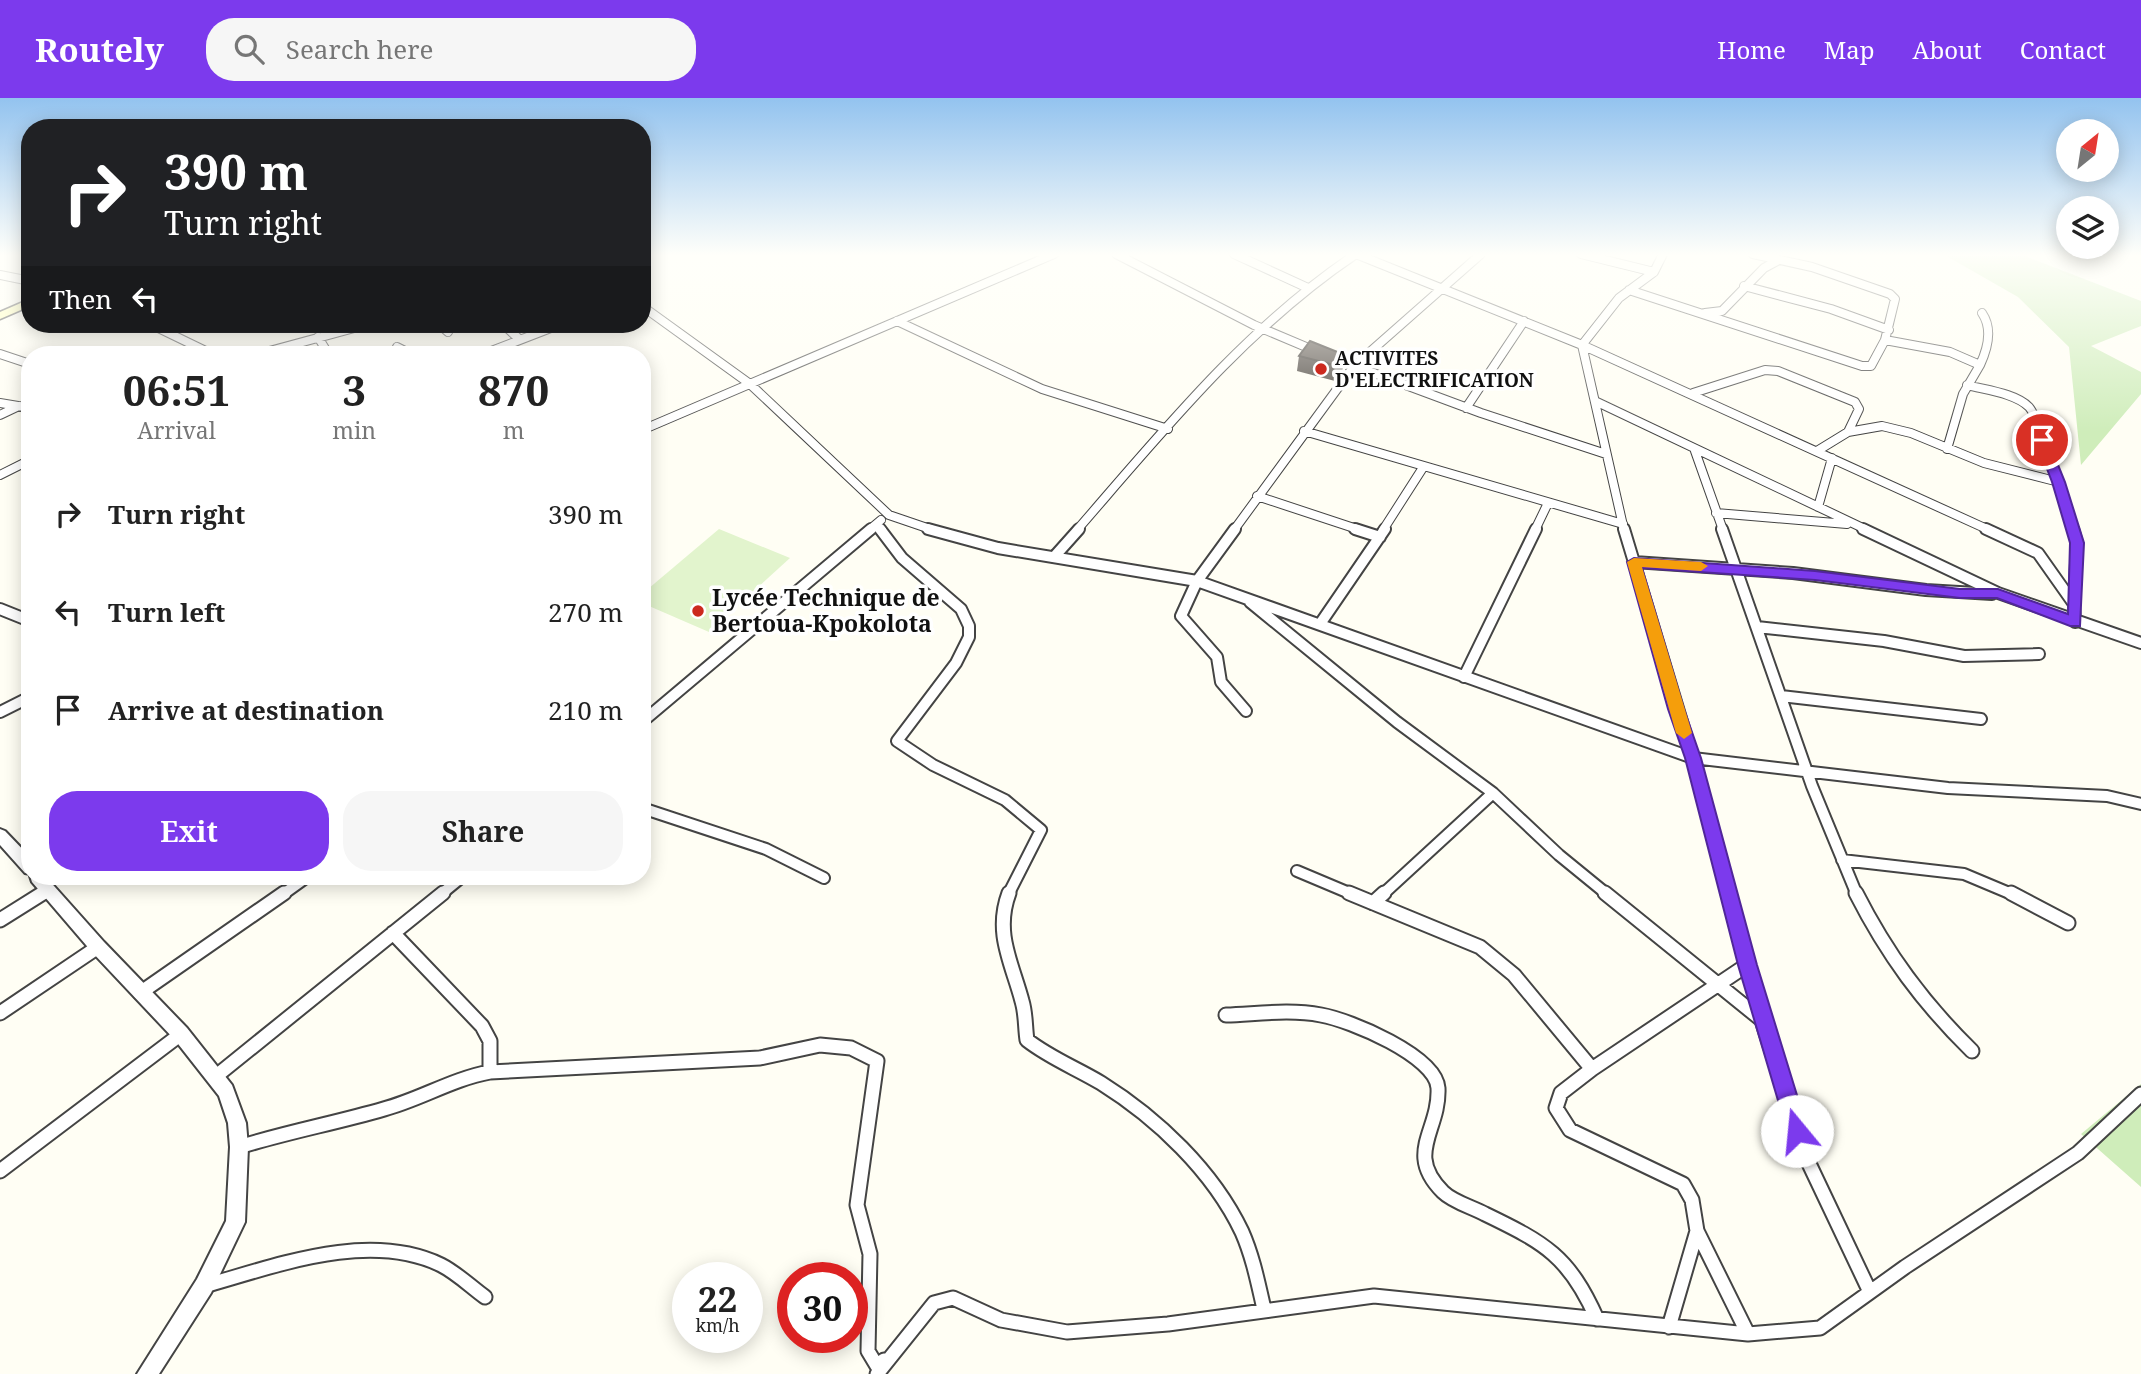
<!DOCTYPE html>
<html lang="en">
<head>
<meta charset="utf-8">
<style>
	body { margin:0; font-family:"Noto Serif",serif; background:#f6f6f6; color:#222; height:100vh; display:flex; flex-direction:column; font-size:26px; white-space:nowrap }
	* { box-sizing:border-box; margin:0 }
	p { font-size:23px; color:#767676 }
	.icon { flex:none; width:38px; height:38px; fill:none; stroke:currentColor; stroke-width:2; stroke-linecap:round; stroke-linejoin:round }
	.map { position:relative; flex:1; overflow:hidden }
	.drawer { position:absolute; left:21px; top:248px; width:630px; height:539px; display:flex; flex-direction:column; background:#fff; border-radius:28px; box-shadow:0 4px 18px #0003 }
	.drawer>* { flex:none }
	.banner { position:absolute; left:21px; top:21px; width:630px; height:214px; border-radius:28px; box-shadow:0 4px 18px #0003; background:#202124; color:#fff; overflow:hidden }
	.needle { width:46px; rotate:30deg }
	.buttons { position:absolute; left:2056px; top:21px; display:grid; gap:14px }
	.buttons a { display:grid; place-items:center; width:63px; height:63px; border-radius:50%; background:#fff; box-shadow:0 4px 18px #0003; font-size:35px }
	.speed { position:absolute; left:672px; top:1164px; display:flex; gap:14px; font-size:35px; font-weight:700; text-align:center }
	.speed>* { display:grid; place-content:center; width:91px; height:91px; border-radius:50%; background:#fff; box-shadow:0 4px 18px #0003; line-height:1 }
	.speed small { font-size:18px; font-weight:400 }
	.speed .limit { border:10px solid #d22; background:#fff; color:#111 }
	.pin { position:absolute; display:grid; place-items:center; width:60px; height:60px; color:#fff; margin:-30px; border:4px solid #fff; border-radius:50%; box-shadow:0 2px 7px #0007 }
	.me { position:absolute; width:77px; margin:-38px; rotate:343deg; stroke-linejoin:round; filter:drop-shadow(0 0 5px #0008) }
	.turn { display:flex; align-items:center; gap:24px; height:147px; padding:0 28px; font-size:32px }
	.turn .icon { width:91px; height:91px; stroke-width:2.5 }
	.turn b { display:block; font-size:49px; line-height:60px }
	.then { display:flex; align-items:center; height:66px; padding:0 28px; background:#0003; gap:14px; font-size:26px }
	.eta { display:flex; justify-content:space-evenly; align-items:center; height:119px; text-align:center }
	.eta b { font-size:42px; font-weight:700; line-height:49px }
	.action { display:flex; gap:14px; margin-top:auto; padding:14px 28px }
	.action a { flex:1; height:80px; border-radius:28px; background:#7c3aed; color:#fff; font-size:28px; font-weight:700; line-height:80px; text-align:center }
	.action a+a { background:#f6f6f6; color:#222 }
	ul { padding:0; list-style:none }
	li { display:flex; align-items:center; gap:21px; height:98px; padding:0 28px }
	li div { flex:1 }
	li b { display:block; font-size:26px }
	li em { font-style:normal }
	header { display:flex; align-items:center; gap:42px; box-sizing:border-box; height:98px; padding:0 35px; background:#7c3aed; color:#fff }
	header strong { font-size:33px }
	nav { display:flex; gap:38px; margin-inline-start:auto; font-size:24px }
	.search { width:490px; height:63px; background:#f6f6f6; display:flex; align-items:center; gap:18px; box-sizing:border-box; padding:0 24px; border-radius:28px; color:#767676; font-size:26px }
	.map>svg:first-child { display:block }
	.green { fill:#cfedba }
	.pitch { fill:#e2f4cd }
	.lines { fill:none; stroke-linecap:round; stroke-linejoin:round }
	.minor-far2-casing { stroke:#444; stroke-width:10 }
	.minor-far1-casing { stroke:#444; stroke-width:14 }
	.minor-casing { stroke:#444; stroke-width:17 }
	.tertiary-casing { stroke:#444; stroke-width:4 }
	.secondary-casing { stroke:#333; stroke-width:3 }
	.minor-far2 { stroke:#fff; stroke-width:8 }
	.minor-far1 { stroke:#fff; stroke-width:10 }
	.minor { stroke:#fff; stroke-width:13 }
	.tertiary { fill:#fff; fill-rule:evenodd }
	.secondary { fill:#ffffaf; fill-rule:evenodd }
	.wall { fill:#4d4741 }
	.shaded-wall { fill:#3f3a35 }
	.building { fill:#5a534c; stroke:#3f3a35; stroke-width:2 }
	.route { fill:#7c3aed; stroke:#51269a; stroke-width:2 }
	.slow { fill:#f59e0b }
	.poi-dot { fill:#cc291e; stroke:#fff; stroke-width:2.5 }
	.labels { text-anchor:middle; stroke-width:7; stroke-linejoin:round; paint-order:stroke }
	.far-poi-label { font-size:19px; font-weight:bold; fill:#111; stroke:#fff; text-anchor:start }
	.poi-label { font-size:23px; font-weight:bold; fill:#111; stroke:#fff; text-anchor:start }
</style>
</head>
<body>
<header>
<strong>Routely</strong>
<div class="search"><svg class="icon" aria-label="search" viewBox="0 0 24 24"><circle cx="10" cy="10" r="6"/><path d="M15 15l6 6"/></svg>Search here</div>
<nav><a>Home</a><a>Map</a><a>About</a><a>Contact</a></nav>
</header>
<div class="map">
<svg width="2141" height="1276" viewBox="0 0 2141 1276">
	<rect width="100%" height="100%" fill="#fffef4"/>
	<path class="green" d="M1943,156H2020L2141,203V228L2091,248L2141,274V296L2081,367L2069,249L2018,199Z
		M2141,986V1089L2081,1036Z"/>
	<path class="pitch" d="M719,431L790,460L709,534L642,505V496Z"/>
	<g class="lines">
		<defs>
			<path id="minor-far2" d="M1116,156L1254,227L1318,254
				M1234,156L1308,190
				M1356,156L1582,247L1624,432
				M1581,156L1654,174
				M1663,156L1654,174L1619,200L1582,247L1989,432
				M1753,156L1812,169L1890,196L1895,201L1885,242
				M0,177L30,183
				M1744,188L1831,211L1889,232
				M1629,192L1862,268H1871L1885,242L1950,254L1980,267L1963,296L1947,351
				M642,208L750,286L889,417L933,432
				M1705,215L1722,213L1764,170L1777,163
				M897,223L1042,291L1168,331
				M150,226L214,257
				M439,226L448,234
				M503,226L519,241
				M318,239L329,257
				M397,249L413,257
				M0,256L30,266
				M255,257L369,226
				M481,257L561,226
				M1333,260L1481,315L1606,356
				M1980,267C1988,250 1993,231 1982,215
				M1967,287C1985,292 2015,295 2029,309C2042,324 2066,409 2073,432
				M1693,295L1765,272L1778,273L1855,304L1859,311L1848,334
				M1595,303L1867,432
				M0,305L30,310
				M1466,310L1524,223
				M0,317L19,308
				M642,332L1054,156
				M1304,333L1623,426
				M1695,353L1723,432
				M1817,353L1848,334L1882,328L1911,335L1984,365L2059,384
				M0,377L30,362
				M1257,398L1360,432
				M1818,409L1832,360
				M1716,415L1847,426
				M877,426L882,432
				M869,432L881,422
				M1077,432C1163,333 1246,230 1356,156
				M1234,432L1354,268L1481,156
				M1383,432L1424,368
				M1535,432L1548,405"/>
			<path id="minor-far1" d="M880,431L902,460L961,511L969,528V539L956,565L897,643L933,667L1005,702L1041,732L1008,797
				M928,431L998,450L1197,483L1693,660L1948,690L2107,698L2141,706
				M1235,431L1197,483L1181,518L1217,559L1221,584L1246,613
				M1355,431L1380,439
				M1624,431L1693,660L1729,797
				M1722,431L1812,688L1857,797
				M1863,431L1998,495L2141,545
				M1986,431L2038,455L2074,506L2075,524
				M2073,431L2077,445L2074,506
				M1054,459L1079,431
				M1634,464L1793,475L1926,492L1992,496
				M1250,504L1397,624L1493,695L1559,757L1608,797
				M0,511L30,523
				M1320,526L1385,431
				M1757,529L1884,543L1964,558L2039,556
				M1464,579L1536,431
				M1781,598L1981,621
				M0,614L30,599
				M642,624L871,431
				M642,710L766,751L824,780
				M1842,762L1964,776L2014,797
				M1297,773L1354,797
				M40,797L49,791
				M282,797L307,779
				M440,797L462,779
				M1382,797L1493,695"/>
			<path id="minor" d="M1009,795C994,835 1012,865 1022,903C1026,916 1025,929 1027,942C1050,960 1076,970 1101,985C1157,1020 1213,1073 1242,1134C1253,1159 1258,1185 1264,1211
				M1349,795L1480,849L1514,877L1592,971
				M1605,795L1762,922
				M1728,795L1762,922L1804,1055L1870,1194
				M1856,795C1887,856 1923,905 1972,953
				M2011,795L2068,825
				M1373,805L1384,795
				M0,822L43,795
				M393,835L482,928L490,943V974
				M1747,867L1592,971L1561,995L1556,1010L1570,1032L1683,1086L1692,1102L1697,1133L1748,1236
				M140,895L284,795
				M0,915L98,849
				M1226,917C1257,916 1290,911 1321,917C1350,922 1436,958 1438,990C1440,1033 1404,1055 1443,1094C1453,1104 1472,1109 1485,1116C1545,1145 1569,1158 1597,1221
				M215,979L443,795
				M239,1049C287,1034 336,1025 384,1011C421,1001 452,981 490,974L760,960L820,947L851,950L877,963L857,1107L870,1156L868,1253L877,1268L884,1262
				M0,1073L181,936
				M204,1188C276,1168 368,1132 441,1167C457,1175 471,1189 485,1199
				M1669,1229L1697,1133
				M877,1276L934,1205L953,1200L1001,1222L1067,1234L1168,1226L1374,1198L1748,1236L1820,1230L1905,1169L2078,1055L2141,996"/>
			<path id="tertiary" d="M0,731L5,733L30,759V776L25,775L0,747Z
				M30,778L46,779L104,844L187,930L232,987L246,1025L248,1049L245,1124L211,1195L159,1276H137L197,1181L226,1123L230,1049L228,1025L219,998L175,942L92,854L32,784Z"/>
			<path id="secondary" d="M30,201V208L0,221V214Z"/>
		</defs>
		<use href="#minor-far2" class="minor-far2-casing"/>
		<use href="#minor-far1" class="minor-far1-casing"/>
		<use href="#minor" class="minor-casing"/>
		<use href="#tertiary" class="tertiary-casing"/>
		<use href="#secondary" class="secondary-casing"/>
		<use href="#minor-far2" class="minor-far2"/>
		<use href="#minor-far1" class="minor-far1"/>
		<use href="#minor" class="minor"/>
		<use href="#tertiary" class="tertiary"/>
		<use href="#secondary" class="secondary"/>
	</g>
	<path class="wall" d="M1345,257L1342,273L1335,283L1297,273L1299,258Z"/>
	<path class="shaded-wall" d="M1345,257L1342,273L1335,283L1338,268Z"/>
	<path class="building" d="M1310,243L1345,257L1338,268L1299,258Z"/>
	<linearGradient id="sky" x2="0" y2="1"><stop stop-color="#93c3ef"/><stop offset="0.47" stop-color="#fffffa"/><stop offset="1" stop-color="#fffffa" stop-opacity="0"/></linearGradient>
	<rect width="2141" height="334" fill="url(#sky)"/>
	<path class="route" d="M2042,339L2048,342L2065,384L2084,445L2080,528H2070L1997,500H1960L1815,482L1642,470L1684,611L1701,660L1757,867L1808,1033L1805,1040L1797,1043L1790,1040L1787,1033L1738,867L1685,660L1668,611L1627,464L1634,460L1815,473L1960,491H1998L2068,516L2070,445L2052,384L2036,342Z"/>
	<path class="slow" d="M1634,460L1701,464L1708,468L1701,473L1642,469L1692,635L1684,641L1676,635L1627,464Z"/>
	<g class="poi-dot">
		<circle cx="1321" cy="271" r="7"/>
		<circle cx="698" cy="513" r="7"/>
	</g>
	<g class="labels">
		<g class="far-poi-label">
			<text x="1335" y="267">ACTIVITES<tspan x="1335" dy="22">D'ELECTRIFICATION</tspan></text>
		</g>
		<g class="poi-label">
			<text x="712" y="508">Lycée Technique de<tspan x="712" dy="26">Bertoua-Kpokolota</tspan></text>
		</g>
	</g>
</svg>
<div class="buttons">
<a><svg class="needle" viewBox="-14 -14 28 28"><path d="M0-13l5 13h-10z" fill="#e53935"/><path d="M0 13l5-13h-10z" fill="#767676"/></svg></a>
<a><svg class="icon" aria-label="layers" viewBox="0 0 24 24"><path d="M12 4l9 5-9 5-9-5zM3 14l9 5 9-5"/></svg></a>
</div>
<div class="speed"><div>22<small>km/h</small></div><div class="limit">30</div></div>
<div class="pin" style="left:2042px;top:342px;background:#d93025"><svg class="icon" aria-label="arrive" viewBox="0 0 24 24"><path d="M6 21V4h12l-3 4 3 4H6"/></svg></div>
<svg class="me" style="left:1797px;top:1033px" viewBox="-20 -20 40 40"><circle r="19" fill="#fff"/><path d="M0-13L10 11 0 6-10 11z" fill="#7c3aed"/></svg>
<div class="banner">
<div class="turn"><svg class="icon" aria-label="right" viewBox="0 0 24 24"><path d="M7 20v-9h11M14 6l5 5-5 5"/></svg><div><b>390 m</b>Turn right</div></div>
<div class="then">Then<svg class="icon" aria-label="left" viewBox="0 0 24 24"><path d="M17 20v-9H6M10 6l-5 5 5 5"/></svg></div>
</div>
<section class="drawer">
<div class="eta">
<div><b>06:51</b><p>Arrival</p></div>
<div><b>3</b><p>min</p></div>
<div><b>870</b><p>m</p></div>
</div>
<ul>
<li><svg class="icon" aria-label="right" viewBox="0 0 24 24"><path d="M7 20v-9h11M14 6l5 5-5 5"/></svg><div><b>Turn right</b></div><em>390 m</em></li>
<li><svg class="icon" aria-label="left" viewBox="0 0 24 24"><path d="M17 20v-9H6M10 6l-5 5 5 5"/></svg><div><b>Turn left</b></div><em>270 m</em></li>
<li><svg class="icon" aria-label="arrive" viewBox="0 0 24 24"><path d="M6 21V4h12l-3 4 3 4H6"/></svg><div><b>Arrive at destination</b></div><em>210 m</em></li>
</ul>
<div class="action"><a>Exit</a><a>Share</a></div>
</section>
</div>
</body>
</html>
